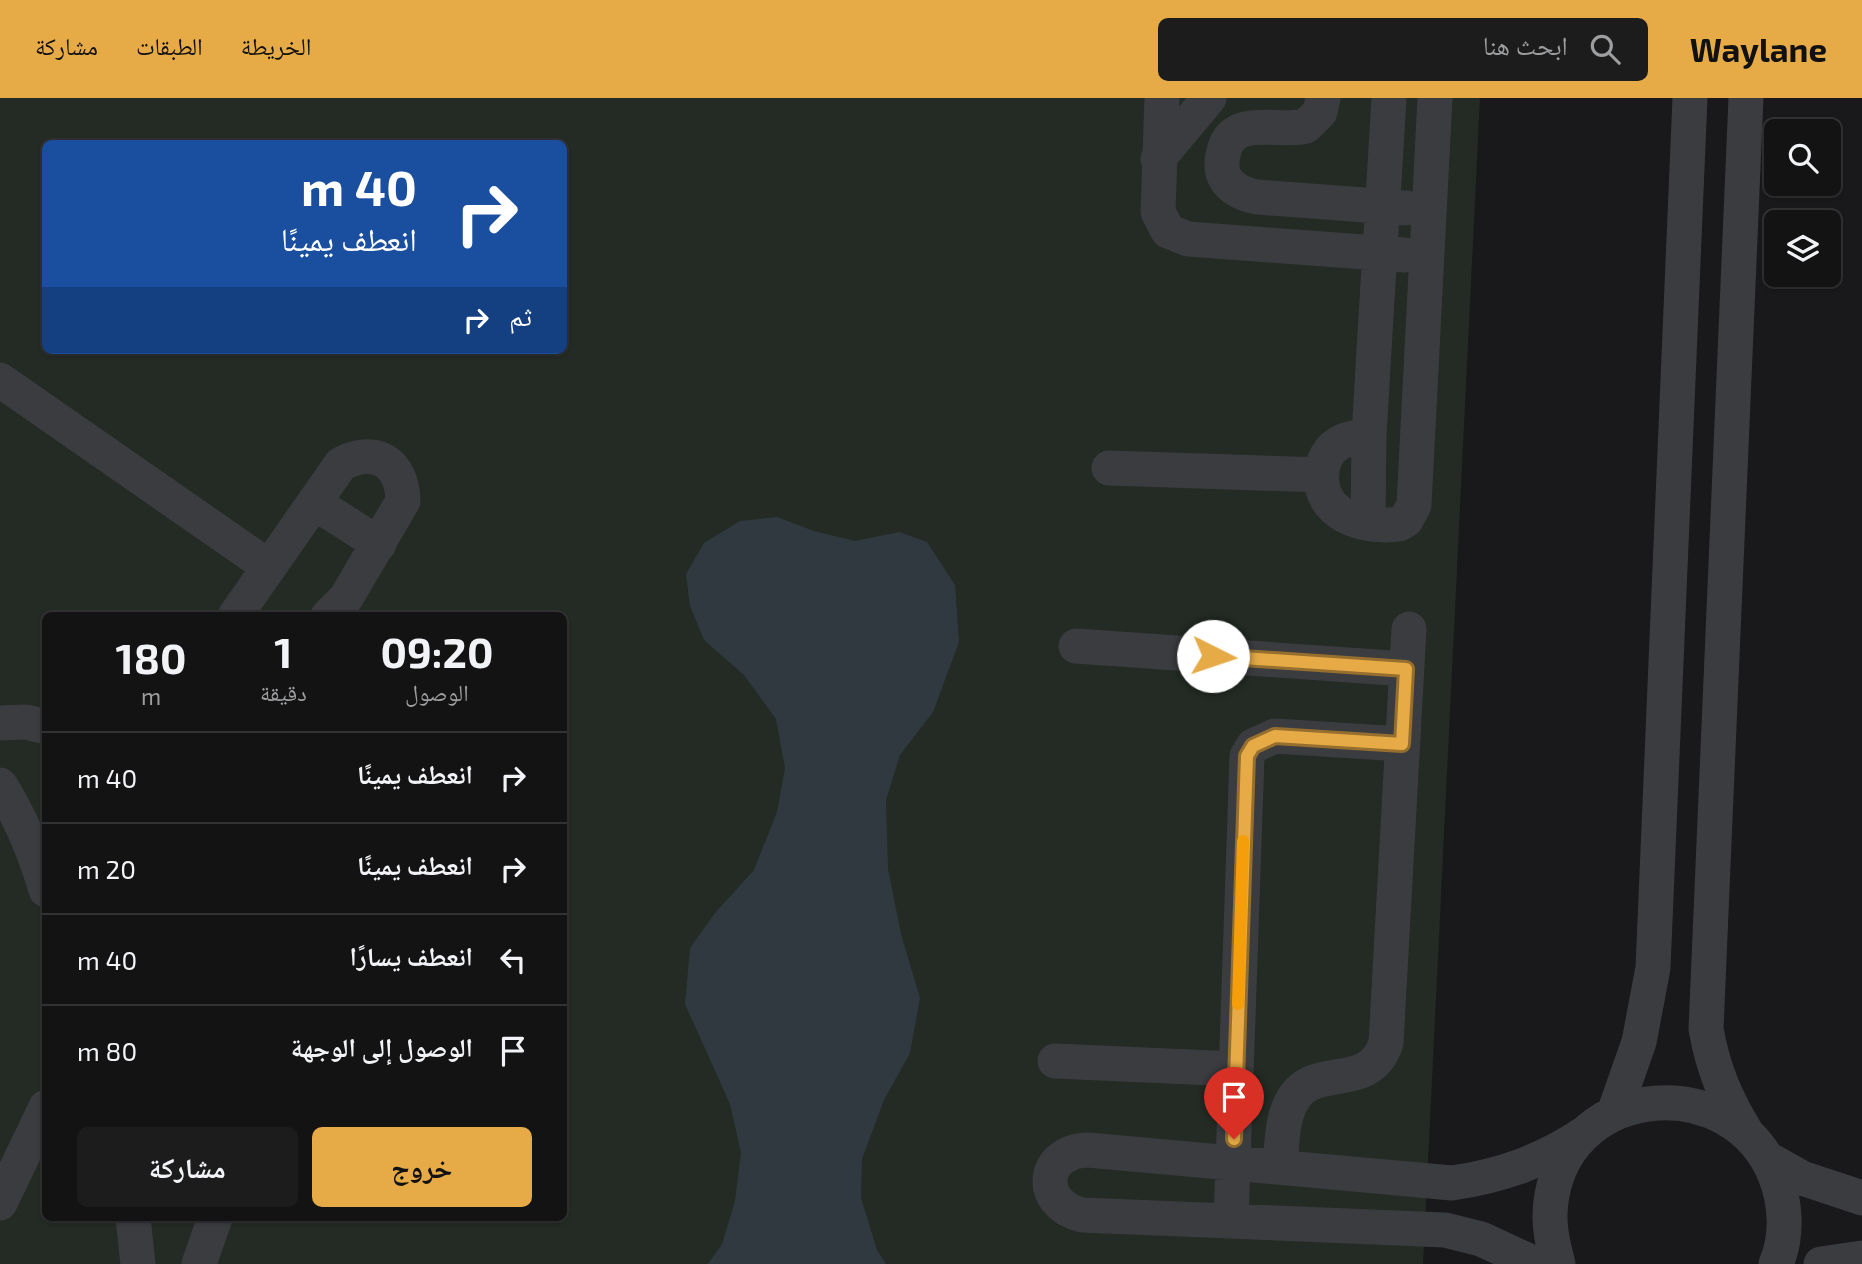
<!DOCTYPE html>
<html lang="ar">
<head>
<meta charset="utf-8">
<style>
	body { margin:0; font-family:"Exo 2","Noto Naskh Arabic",sans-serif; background:#1c1c1d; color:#f1f3f6; direction:rtl; height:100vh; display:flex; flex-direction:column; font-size:26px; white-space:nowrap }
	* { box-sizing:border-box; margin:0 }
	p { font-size:23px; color:#9d9ea0 }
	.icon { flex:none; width:38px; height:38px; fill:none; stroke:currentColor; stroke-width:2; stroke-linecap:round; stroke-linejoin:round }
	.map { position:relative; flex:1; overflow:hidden; direction:ltr }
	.side { position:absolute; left:42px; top:514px; width:525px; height:609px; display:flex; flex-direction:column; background:#131314; border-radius:10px; box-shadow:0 2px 5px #0004,0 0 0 2px #323234; direction:rtl }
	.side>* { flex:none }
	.guide { position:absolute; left:42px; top:42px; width:525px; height:214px; border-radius:10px; box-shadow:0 2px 5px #0004,0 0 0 2px #323234; direction:rtl; background:#1a4fa0; color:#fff; overflow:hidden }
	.buttons { position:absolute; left:1764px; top:21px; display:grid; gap:14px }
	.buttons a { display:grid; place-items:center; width:77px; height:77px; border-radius:10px; background:#131314; box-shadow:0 2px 5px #0004,0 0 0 2px #323234; font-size:35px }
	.pin { position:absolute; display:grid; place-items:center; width:60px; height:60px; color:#fff; margin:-72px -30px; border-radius:50% 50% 50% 0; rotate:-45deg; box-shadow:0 0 7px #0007 }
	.pin .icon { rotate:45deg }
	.me { position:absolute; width:77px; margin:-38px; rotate:94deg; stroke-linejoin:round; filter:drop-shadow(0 0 5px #0008) }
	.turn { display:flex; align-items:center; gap:24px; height:147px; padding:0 35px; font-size:32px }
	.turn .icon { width:91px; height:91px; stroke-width:2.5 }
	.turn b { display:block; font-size:49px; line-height:60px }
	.then { display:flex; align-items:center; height:66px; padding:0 35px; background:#0003; gap:14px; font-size:26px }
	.eta { display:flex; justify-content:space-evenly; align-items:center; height:119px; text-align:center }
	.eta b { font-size:42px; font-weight:700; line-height:49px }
	.primary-button { display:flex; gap:14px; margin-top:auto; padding:14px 35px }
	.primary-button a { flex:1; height:80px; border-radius:10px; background:#e6ab46; color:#111; font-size:28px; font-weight:700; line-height:80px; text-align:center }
	.primary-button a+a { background:#1c1c1d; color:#f1f3f6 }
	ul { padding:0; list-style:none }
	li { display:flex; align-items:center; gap:21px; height:91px; padding:0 35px; border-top:2px solid #323234 }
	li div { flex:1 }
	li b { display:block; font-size:26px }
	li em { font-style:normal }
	header { display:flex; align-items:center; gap:42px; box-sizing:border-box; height:98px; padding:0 35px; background:#e6ab46; color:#111 }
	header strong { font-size:33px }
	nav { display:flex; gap:38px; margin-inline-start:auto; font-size:24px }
	.search { width:490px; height:63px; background:#1c1c1d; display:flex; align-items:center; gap:18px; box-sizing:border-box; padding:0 24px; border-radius:10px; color:#9d9ea0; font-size:26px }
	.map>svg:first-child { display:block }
	.green { fill:#232b24; fill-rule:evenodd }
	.water { fill:#30393f }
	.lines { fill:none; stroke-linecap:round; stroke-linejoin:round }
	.minor { stroke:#3b3c40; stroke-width:35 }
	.route-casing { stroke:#966f2e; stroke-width:18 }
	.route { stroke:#e6ab46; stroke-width:12 }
	.slow { stroke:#f59e0b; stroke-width:12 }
</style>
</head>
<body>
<header>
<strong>Waylane</strong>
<div class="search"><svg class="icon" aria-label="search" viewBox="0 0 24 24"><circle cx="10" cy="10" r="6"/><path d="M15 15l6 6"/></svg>ابحث هنا</div>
<nav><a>الخريطة</a><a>الطبقات</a><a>مشاركة</a></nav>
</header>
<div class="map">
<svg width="1862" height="1166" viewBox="0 0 1862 1166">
	<rect width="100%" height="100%" fill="#19191b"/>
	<path class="green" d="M0,0H1480L1423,1166H0ZM46,46H564V252H46ZM46,518H564V1120H46Z"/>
	<path class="water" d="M777,419L814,433L855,443L899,434L927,444L955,487L959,544L933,614L900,657L886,702L888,771L901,836L920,900L910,955L884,1002L862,1061L861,1100L877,1152L886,1166H708L722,1146L735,1103L741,1055L730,1006L685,906L690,850L715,815L754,772L777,714L785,670L776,621L744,577L704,542L690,508L686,476L704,445L740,423Z"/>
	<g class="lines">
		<path class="minor" d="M1162,0L1158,114L1168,133L1188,141L1404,157
			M1323,0L1320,14L1306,28C1280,35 1233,16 1224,53C1222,60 1221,68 1223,75C1228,90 1242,96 1257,99L1406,110
			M1158,61L1209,0
			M0,282L269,469
			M1369,337C1359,339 1346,340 1338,346C1328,352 1323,363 1322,374C1317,417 1364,431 1399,426L1406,422L1414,407L1435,0
			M1109,370L1321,377
			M315,405L379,446
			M1368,424L1369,337L1389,0
			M235,518L341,366C376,348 402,364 403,403L346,500L328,518
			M1076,548L1406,571
			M0,625L26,624L46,629
			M0,687C21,720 35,754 46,792
			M1055,963L1236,971
			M1614,1015L1639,944L1653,870L1690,0
			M1746,1034C1725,1000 1713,970 1706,931L1746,0
			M1768,1061L1802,1080L1862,1100
			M1280,1069C1282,1052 1281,1032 1287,1015C1305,956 1367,1001 1386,945L1409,531
			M0,1105L46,1009
			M133,1120L138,1166
			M1231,1123L1247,658L1253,648L1275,638L1402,646
			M199,1166L215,1120
			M1535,1166L1481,1141L1445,1132L1082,1117C1036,1106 1041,1053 1088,1052L1452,1085C1502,1078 1543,1063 1585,1035
			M1558,1166C1552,1143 1547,1122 1552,1097C1572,984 1732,972 1775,1077C1786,1105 1788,1138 1776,1166
			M1821,1166L1862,1160"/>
	</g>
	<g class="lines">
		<defs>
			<path id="route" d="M1213,558L1406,571L1402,646L1275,638L1253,648L1247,658L1234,1041"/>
		</defs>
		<use href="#route" class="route-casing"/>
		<use href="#route" class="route"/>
		<path class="slow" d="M1238,906L1243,743"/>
	</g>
</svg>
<div class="buttons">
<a><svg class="icon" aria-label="search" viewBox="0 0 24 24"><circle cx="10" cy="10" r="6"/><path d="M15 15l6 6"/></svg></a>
<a><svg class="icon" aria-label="layers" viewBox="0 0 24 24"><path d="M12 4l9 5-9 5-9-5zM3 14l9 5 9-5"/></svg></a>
</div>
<div class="pin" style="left:1234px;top:1041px;background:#d93025"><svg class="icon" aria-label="arrive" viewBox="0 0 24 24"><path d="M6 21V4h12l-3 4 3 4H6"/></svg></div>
<svg class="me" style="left:1213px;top:558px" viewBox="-20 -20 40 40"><circle r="19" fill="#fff"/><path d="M0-13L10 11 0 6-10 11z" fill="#e6ab46"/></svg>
<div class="guide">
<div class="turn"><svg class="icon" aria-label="right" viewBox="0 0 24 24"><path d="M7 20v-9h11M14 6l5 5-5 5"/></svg><div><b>40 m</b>انعطف يمينًا</div></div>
<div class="then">ثم<svg class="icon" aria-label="right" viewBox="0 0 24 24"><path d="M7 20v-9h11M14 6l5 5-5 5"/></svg></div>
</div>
<section class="side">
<div class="eta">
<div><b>09:20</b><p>الوصول</p></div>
<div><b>1</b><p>دقيقة</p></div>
<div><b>180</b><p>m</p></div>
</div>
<ul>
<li><svg class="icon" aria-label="right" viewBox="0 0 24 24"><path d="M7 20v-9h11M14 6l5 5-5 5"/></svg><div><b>انعطف يمينًا</b></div><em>40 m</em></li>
<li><svg class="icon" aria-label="right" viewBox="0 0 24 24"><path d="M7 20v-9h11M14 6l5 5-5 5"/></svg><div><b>انعطف يمينًا</b></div><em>20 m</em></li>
<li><svg class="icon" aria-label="left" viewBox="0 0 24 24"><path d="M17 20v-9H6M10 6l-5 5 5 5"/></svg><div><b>انعطف يسارًا</b></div><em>40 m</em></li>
<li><svg class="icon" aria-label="arrive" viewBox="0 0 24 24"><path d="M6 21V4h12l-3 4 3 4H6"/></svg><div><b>الوصول إلى الوجهة</b></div><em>80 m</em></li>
</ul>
<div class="primary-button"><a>خروج</a><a>مشاركة</a></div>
</section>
</div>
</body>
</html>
